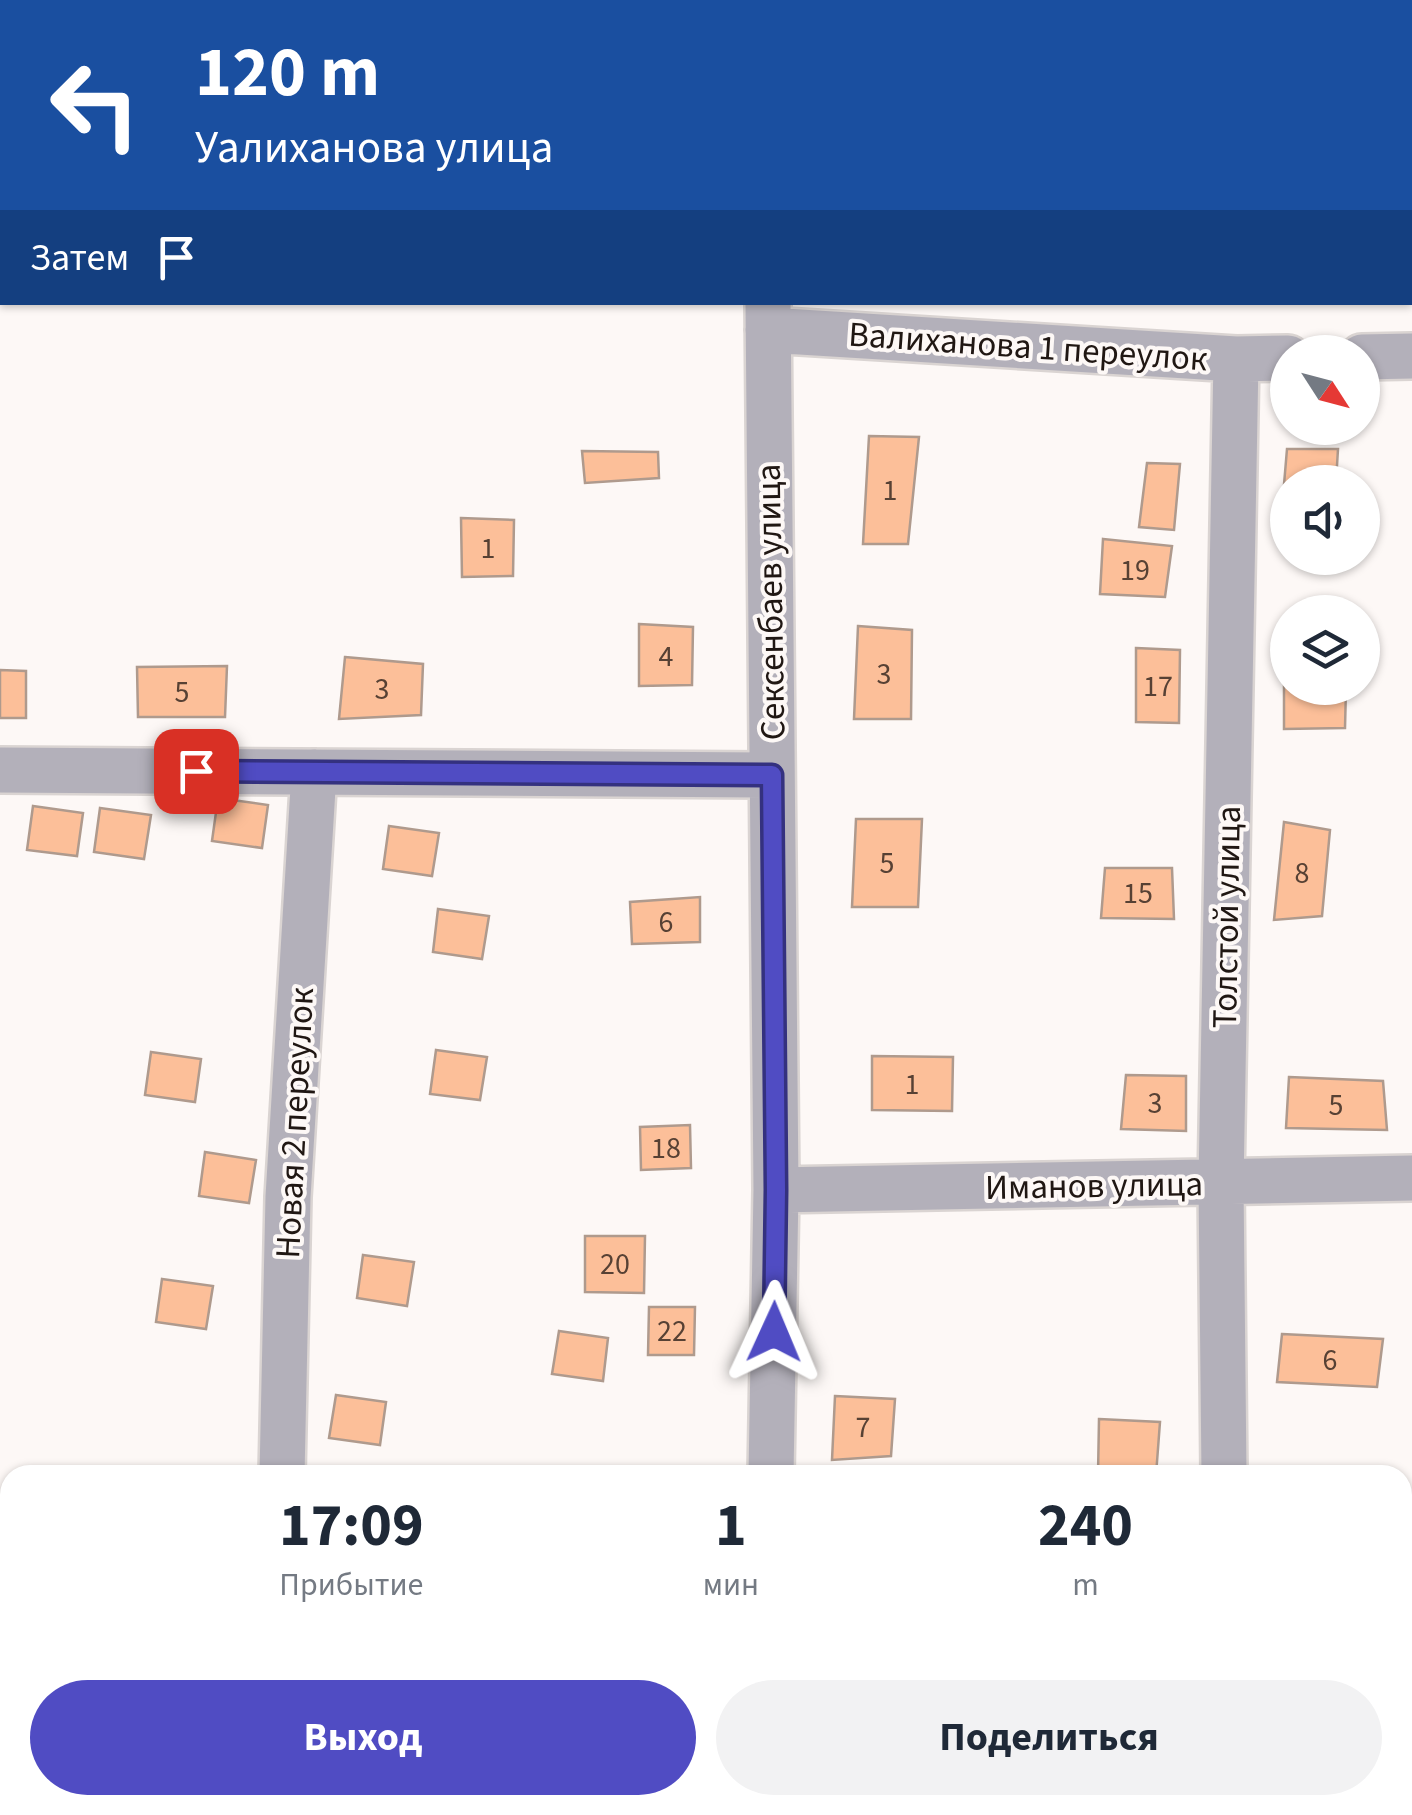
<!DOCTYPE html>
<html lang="ru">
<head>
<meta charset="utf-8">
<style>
	body { margin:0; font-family:"Source Sans 3",sans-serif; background:#f2f2f3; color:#1f2937; height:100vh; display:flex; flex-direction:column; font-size:38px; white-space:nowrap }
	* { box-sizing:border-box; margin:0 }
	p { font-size:32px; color:#747a83 }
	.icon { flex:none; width:55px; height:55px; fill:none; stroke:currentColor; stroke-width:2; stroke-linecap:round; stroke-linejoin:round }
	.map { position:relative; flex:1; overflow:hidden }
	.sheet { position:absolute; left:0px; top:1465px; width:1412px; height:350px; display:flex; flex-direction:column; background:#fff; border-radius:30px 30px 0 0; box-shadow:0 2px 8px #0004 }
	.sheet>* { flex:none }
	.hud { position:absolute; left:0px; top:0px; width:1412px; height:305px; box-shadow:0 2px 8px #0004; background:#1a4fa0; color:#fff; overflow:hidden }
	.needle { width:65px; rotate:126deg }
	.controls { position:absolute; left:1270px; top:335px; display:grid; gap:20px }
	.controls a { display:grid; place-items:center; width:110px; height:110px; border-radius:50%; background:#fff; box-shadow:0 2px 8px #0004; font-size:50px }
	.pin { position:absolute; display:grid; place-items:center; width:85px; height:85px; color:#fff; margin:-42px; border-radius:20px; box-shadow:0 5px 15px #0006 }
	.me { position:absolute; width:110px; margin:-55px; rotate:1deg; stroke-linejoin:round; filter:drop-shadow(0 0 8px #0008) }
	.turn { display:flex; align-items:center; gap:35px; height:210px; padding:0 30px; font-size:45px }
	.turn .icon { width:130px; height:130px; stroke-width:2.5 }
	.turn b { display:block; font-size:70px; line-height:85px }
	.then { display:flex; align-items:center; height:95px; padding:0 30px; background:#0003; gap:20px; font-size:38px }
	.eta { display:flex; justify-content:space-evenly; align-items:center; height:170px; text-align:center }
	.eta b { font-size:60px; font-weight:700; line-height:70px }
	.button { display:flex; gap:20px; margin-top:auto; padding:20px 30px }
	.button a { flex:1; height:115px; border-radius:60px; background:#504cc3; color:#fff; font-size:40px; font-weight:700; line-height:115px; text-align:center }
	.button a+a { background:#f2f2f3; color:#1f2937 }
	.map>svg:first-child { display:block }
	.building { fill:#fcbf99; stroke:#af9a8d; stroke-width:2.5 }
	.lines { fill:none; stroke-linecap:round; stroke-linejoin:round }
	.minor-casing { stroke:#dad4d2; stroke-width:50 }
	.minor { stroke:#b3b0ba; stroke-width:45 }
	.route-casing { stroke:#34317f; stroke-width:25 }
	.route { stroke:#504cc3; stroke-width:18 }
	.labels { text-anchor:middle; stroke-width:8; stroke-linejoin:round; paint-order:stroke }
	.number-label { font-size:30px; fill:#574134 }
	.street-label { font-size:35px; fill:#201713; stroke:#fdf8f6 }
</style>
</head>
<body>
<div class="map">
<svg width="1412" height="1815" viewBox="0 0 1412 1815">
	<rect width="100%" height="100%" fill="#fdf8f6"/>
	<path class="building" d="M869,436L919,437L908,544H863Z
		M1287,449H1338L1336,482H1288V544H1279Z
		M582,451L658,452L659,478L585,483Z
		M1147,463L1180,464L1174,530L1139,527Z
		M461,518L514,520L513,576L462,577Z
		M1103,539L1172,546L1165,597L1100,594Z
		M639,624L693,627L692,685L639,686Z
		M858,626L912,630L911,719H854Z
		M1136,648L1180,650L1179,723L1136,722Z
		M1284,650H1288V688H1346L1345,728L1284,729Z
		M345,657L423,664L421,715L339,719Z
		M227,666L225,717H138L137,667Z
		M0,670L26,671V718H0Z
		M218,798L268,805L262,848L212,841Z
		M33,806L83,813L77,856L27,850Z
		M100,808L151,815L144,859L94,852Z
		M856,819H922L918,907H852Z
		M1284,822L1330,830L1322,916L1274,920Z
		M389,826L439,833L432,876L383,869Z
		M1105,868H1172L1174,919L1101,918Z
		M700,897V942L632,944L630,902Z
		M438,909L489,916L482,959L433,952Z
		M436,1050L487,1057L480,1100L430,1094Z
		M151,1052L201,1059L195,1102L145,1095Z
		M872,1056L953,1057L952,1111L872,1110Z
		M1126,1075L1186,1076V1131L1121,1129Z
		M1289,1077L1383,1081L1387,1130L1286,1128Z
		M690,1125L691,1168L641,1170L640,1127Z
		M205,1152L256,1160L249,1203L199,1196Z
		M585,1236H645L644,1293L585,1292Z
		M363,1255L414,1262L407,1306L357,1298Z
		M162,1279L213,1286L206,1329L156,1322Z
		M649,1307H695L694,1355H648Z
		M559,1331L608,1338L603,1381L552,1374Z
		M1282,1334L1383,1339L1377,1387L1277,1382Z
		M336,1395L386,1402L380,1445L329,1438Z
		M835,1396L895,1399L891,1456L832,1460Z
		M1099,1419L1160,1422L1156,1475H1098Z
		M148,1467L198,1475H147Z
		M0,1668L10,1669V1724L0,1723Z
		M837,1805H889L888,1815H836Z
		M1094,1805H1149V1815H1092Z
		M1296,1805H1366L1365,1815H1296Z"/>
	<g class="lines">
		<defs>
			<path id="minor" d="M106,2L108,0
				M770,2V0
				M0,65H2
				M768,302L776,1190L771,1475
				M768,330L1236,359L1288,358
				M1362,357L1412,356
				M0,770L772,775
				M776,1190L1412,1178
				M282,1475L288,1197L314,772
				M1224,1475L1221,1183L1236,359
				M0,1597H10
				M768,1815V1805
				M1224,1815V1805"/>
		</defs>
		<use href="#minor" class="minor-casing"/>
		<use href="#minor" class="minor"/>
	</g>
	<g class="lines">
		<defs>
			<path id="route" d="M196,771L772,775L776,1190L774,1332"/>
		</defs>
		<use href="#route" class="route-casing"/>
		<use href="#route" class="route"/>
	</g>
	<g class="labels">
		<g class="number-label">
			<text x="890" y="500">1</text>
			<text x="488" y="558">1</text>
			<text x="1135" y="580">19</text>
			<text x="666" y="666">4</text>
			<text x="884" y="684">3</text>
			<text x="1158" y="696">17</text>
			<text x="382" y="699">3</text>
			<text x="182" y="702">5</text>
			<text x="887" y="873">5</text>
			<text x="1302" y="883">8</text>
			<text x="1138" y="903">15</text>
			<text x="666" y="932">6</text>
			<text x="912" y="1094">1</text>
			<text x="1155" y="1113">3</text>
			<text x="1336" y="1115">5</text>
			<text x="666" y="1158">18</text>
			<text x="615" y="1274">20</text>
			<text x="672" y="1341">22</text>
			<text x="1330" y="1370">6</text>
			<text x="863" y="1437">7</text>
		</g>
		<g class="street-label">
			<text transform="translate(1028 346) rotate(4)" y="12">Валиханова 1 переулок</text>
			<text transform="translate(770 602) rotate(-91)" y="12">Сексенбаев улица</text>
			<text transform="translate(1226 917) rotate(-89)" y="12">Толстой улица</text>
			<text transform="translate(294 1123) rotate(-87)" y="12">Новая 2 переулок</text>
			<text transform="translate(1094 1185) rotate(-1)" y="12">Иманов улица</text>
		</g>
	</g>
</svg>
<div class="controls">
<a><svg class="needle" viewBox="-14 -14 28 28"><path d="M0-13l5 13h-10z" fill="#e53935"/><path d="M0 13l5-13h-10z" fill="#747a83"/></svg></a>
<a><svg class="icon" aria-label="sound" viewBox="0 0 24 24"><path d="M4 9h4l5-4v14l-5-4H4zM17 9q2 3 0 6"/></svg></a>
<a><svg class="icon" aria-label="layers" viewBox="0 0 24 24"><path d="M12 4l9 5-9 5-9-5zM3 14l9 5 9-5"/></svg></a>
</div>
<div class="pin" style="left:196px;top:771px;background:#d93025"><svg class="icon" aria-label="arrive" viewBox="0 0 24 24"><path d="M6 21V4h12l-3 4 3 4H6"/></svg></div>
<svg class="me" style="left:774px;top:1332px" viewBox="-20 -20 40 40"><path d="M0-17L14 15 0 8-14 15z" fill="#504cc3" stroke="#fff" stroke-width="4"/></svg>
<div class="hud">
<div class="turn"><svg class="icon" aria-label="left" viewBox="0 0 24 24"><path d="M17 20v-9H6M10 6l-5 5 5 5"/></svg><div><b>120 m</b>Уалиханова улица</div></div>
<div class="then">Затем<svg class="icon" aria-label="arrive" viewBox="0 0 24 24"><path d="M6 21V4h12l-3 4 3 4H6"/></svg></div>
</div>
<section class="sheet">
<div class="eta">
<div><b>17:09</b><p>Прибытие</p></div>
<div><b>1</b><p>мин</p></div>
<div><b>240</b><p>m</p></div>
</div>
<div class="button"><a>Выход</a><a>Поделиться</a></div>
</section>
</div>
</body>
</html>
